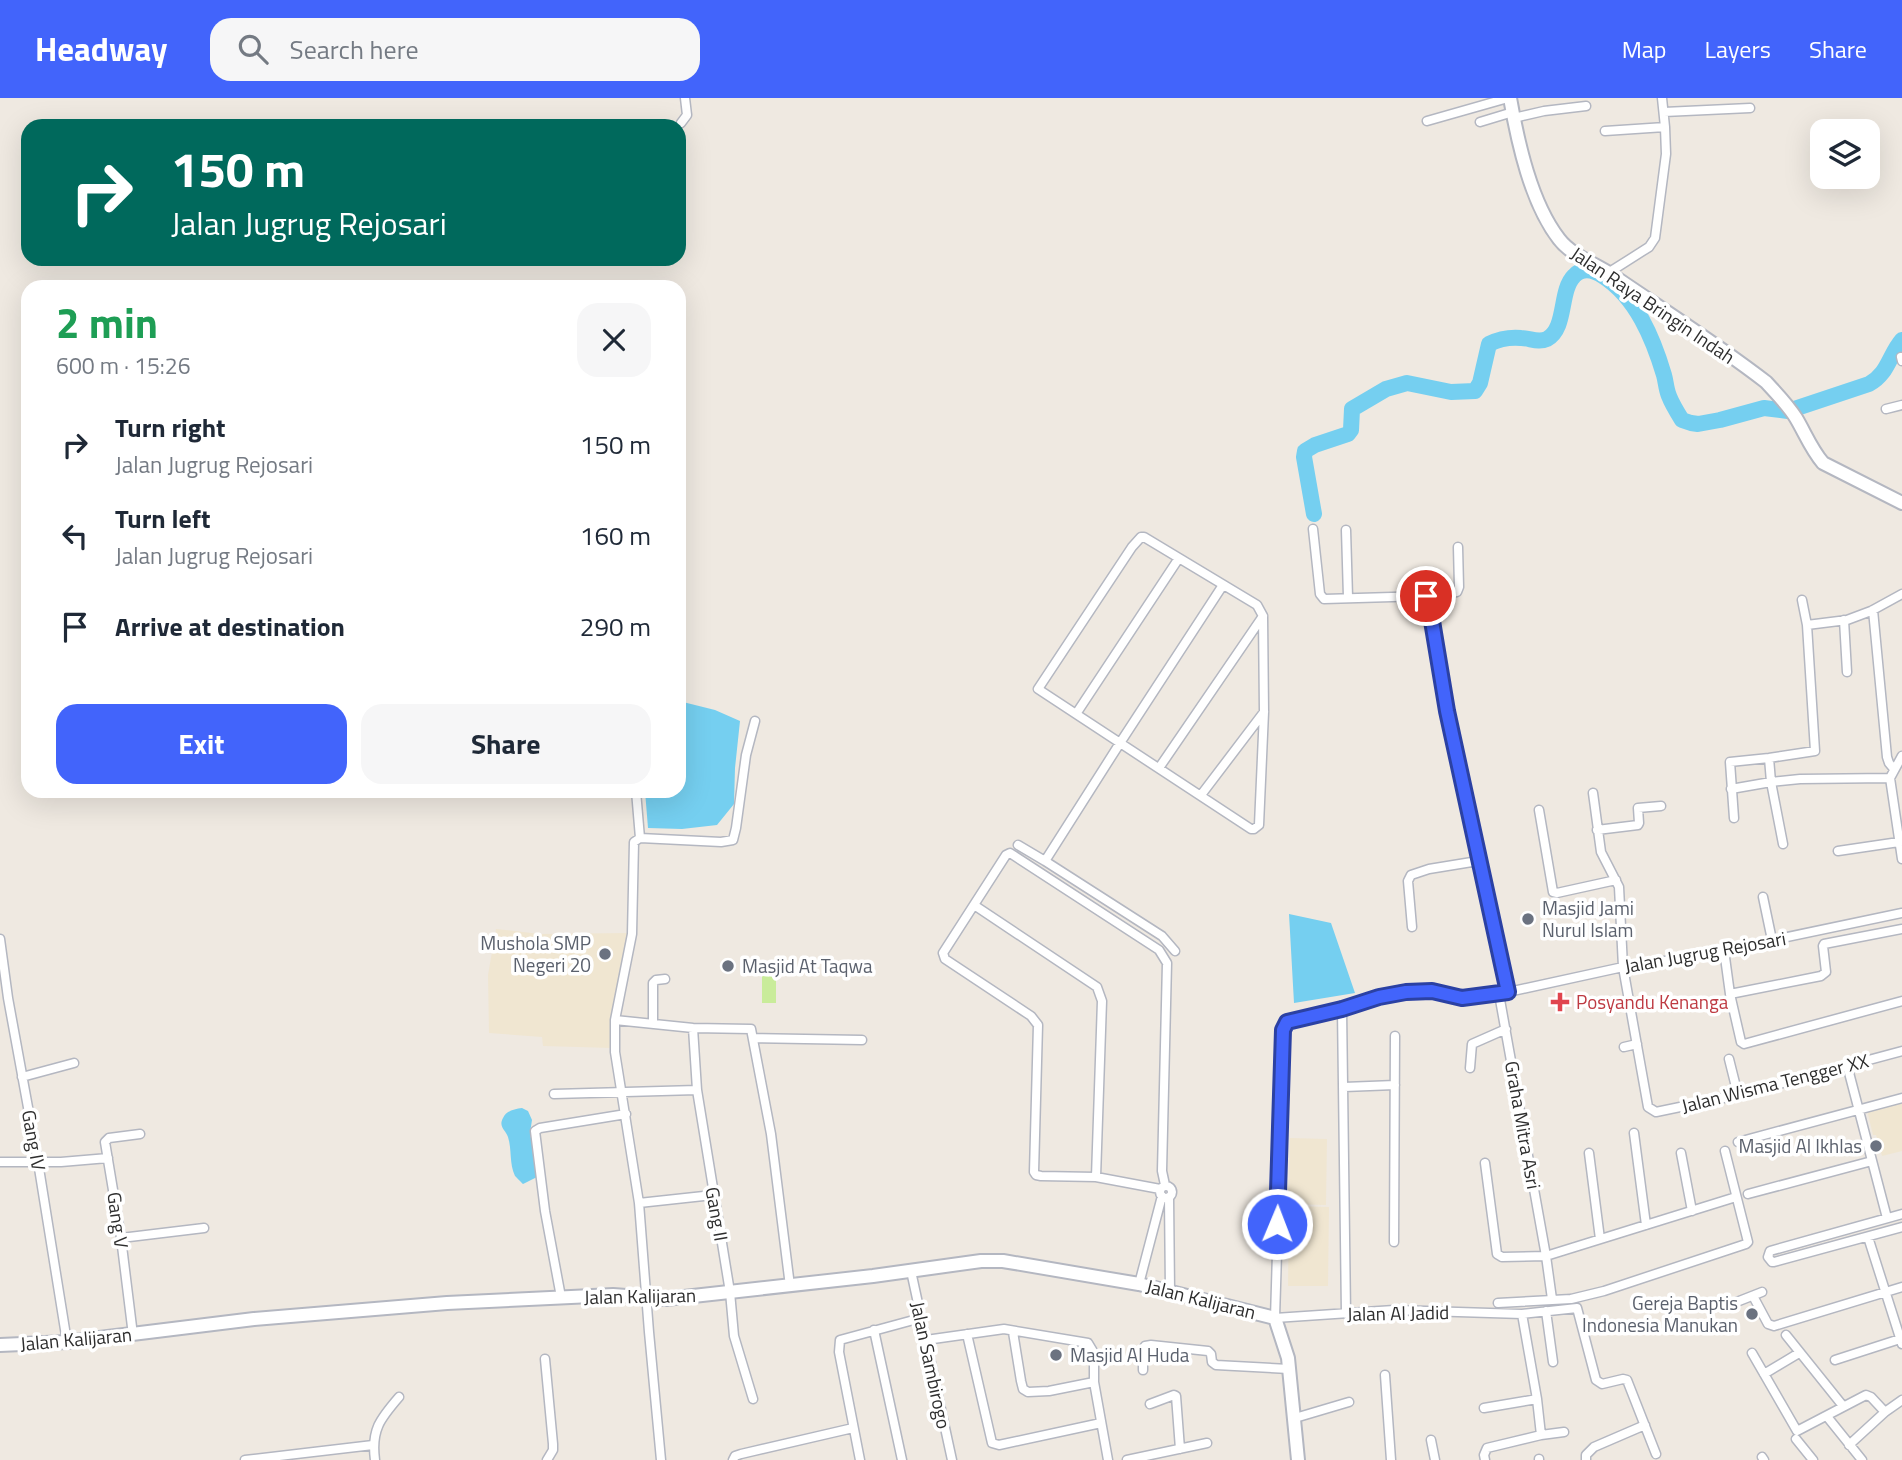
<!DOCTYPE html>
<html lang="en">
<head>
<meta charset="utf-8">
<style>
	body { margin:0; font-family:"Titillium Web",sans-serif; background:#f6f6f7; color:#1f2937; height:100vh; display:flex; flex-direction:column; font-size:26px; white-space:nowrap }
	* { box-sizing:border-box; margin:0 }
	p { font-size:23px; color:#747a83 }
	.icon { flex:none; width:38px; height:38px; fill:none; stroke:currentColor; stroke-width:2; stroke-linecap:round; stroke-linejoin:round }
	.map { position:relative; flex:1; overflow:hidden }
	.details { position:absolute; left:21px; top:182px; width:665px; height:518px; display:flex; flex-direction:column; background:#fff; border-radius:21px; box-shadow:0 7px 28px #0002 }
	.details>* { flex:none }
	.banner { position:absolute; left:21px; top:21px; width:665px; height:147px; border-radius:21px; box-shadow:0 7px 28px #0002; background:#00695c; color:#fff; overflow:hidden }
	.controls { position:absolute; left:1810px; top:21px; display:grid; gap:14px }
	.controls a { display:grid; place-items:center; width:70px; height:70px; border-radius:14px; background:#fff; box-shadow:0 7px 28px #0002; font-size:35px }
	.pin { position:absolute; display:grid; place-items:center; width:60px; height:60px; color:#fff; margin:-30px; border:4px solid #fff; border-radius:50%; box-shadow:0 2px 7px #0007 }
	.me { position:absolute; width:77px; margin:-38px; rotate:1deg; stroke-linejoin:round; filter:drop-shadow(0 0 5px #0008) }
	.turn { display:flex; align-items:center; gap:24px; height:147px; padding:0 35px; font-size:32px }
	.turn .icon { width:91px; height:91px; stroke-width:2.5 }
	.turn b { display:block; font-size:49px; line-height:60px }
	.round { display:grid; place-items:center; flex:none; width:74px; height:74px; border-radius:21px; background:#f6f6f7 }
	.headline { display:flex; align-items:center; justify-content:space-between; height:119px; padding:0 35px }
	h1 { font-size:42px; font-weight:700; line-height:52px; color:#1e9e55 }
	.primary-button { display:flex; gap:14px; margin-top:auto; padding:14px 35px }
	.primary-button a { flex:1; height:80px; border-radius:21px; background:#4264fb; color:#fff; font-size:28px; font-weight:700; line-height:80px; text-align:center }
	.primary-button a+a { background:#f6f6f7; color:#1f2937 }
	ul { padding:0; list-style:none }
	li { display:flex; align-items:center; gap:21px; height:91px; padding:0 35px }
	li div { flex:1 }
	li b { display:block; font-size:26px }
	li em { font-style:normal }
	header { display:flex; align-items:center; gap:42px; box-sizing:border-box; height:98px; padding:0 35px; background:#4264fb; color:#fff }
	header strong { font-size:33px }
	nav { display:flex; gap:38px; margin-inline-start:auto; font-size:24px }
	.search { width:490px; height:63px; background:#f6f6f7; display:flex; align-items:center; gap:18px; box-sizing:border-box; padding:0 24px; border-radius:21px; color:#747a83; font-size:26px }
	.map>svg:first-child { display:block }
	.education { fill:#f0e6d1 }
	.pitch { fill:#c9ec9a }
	.water { fill:#75cff0 }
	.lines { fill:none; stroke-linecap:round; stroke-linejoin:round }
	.river { stroke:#75cff0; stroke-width:16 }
	.street-casing { stroke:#b4b7c1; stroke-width:11 }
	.secondary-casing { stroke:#b4b7c1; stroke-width:16 }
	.street { stroke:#fff; stroke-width:8 }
	.secondary { stroke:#fff; stroke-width:12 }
	.route-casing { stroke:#2b41a3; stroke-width:18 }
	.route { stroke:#4264fb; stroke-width:12 }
	.worship-dot { fill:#6b7280; stroke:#fff; stroke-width:2.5 }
	.health-dot { fill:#e0444e; stroke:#fff; stroke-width:2.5 }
	.labels { text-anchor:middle; stroke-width:7; stroke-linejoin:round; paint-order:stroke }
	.street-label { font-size:19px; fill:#2e2e2e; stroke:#fff }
	.worship-label { font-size:19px; fill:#5b616d; stroke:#fff; text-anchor:start }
	.health-label { font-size:19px; fill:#be3a42; stroke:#fff; text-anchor:start }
</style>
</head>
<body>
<header>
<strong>Headway</strong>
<div class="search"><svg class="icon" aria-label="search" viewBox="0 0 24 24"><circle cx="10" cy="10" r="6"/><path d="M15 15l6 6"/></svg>Search here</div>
<nav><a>Map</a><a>Layers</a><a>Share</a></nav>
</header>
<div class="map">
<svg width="1902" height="1362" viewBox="0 0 1902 1362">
	<rect width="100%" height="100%" fill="#efe9e1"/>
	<path class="education" d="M496,831L540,836L628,835L612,950L543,948L542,939L489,935L488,877Z
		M1902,1002V1053L1882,1058L1876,1037H1873L1867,1012Z
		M1290,1040L1327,1041L1326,1107L1288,1106Z
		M1289,1108L1329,1109L1328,1188H1288Z"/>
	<path class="pitch" d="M762,876H776V905H762Z"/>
	<path class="water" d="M679,603L715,612L740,623L735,670L734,706L717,727L682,731L648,730L645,693H679Z
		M1289,816L1331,825L1355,895L1294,905Z
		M522,1010L528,1013L532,1022L530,1035L538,1075L537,1079L523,1086C522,1085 516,1079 515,1078C509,1066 512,1051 508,1039C506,1032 498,1029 503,1020C506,1013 514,1011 522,1010Z"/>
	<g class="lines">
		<path class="river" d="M1314,416L1304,359L1305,353L1315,347L1348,336L1351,332L1352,311L1386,291L1407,285L1451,294L1475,293L1480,285L1489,246C1499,241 1510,239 1521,240C1530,240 1538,245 1547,241C1567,230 1559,193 1574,178C1582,169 1594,172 1603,178C1636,199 1653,240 1664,277C1666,284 1666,291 1669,298C1672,306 1677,314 1682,322L1691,325L1698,326L1720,322L1764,310L1788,313L1869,286C1888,276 1889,257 1902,242"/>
		<defs>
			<path id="street" d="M1664,14L1750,10
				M1514,20L1544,13L1586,8
				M1427,23L1508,0
				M1480,24L1513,14
				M681,25L687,17L685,0
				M1605,33L1665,29
				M1608,175L1649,149L1655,140L1666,56L1665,29L1662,0
				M1901,259L1902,263
				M1886,311L1902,307
				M1313,431L1320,496L1324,501L1426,498L1457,494L1459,489L1458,449
				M1346,432L1348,499
				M1141,439H1144L1257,507L1263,518L1264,614L1259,727L1254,731H1251L1038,591L1132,449Z
				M1429,498L1447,613L1508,894
				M1873,512L1887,659L1889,665L1894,671
				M1844,522L1847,574
				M1807,527L1847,522L1871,513L1902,496
				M1076,616L1179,460
				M1902,658L1890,680L1902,761
				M1769,660L1771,684L1783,746
				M1159,670L1263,518
				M1731,691L1771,684L1800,681L1890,680
				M636,693L640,740
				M1593,695L1601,754L1619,789L1623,869L1648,1009L1656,1014L1738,997L1902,953
				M1201,697L1264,614
				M1539,712L1553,794L1557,795L1616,782
				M1734,720L1730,664L1769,660L1815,653L1807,527L1802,502
				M1597,732L1638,727L1639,725L1638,710L1661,708
				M1018,747L1045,763
				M1838,753L1899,744
				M1763,799L1772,842
				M974,807L1097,889L1102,903L1096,1079
				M1412,829L1408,783L1411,777L1429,771L1478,763
				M0,841L8,900L38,1064L67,1244
				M1724,852L1730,896L1741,944L1744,946L1902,903
				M1175,853L1162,838L1045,763L1120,645L1223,487
				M1499,896L1546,1158L1552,1201
				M1730,896L1821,878L1826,874L1823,848L1824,846L1902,831
				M1342,911L1346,1216
				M615,922L693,930L751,931L771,1036L790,1188
				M653,926V885L656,882L665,881
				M693,930L697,992L730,1194L734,1238L753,1301
				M753,940L862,942
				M1624,949L1637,946
				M1729,961L1738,997
				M1847,967L1887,1120
				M1470,970L1472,946L1506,931
				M22,979L74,965
				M1344,989L1395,987
				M554,996L697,992
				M1634,1035L1646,1127
				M1738,1044L1902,1000
				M1589,1055L1600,1141
				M1681,1055L1692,1113
				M0,1064H61L108,1060
				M1485,1065L1497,1156L1502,1159L1546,1158L1736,1099
				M1160 1094a6 6 0 1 1 12 0a6 6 0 1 1-12 0Z
				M1160,1091L1096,1079L1041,1078L1036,1077L1034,1074L1038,927L1031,918L945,861L943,855L1006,757L1010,755L1159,852L1167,865L1162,1073L1165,1087
				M1748,1096L1872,1063
				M1169,1099L1170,1193
				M639,1105L713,1097
				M1902,1116L1770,1153L1768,1159L1772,1164H1774L1902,1129
				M1868,1139L1902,1246
				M121,1140L204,1130
				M1394,1144L1395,938
				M911,1173L952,1362
				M1139,1186L1162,1098
				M1753,1198L1768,1226L1774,1228L1902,1189
				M561,1199L545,1113L535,1033L540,1030L626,1016
				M1498,1205L1571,1201L1604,1193L1746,1146L1748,1144L1725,1053
				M1734,1205L1762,1194
				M1546,1213L1553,1264
				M1522,1216L1537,1301L1541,1337L1564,1334
				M874,1232L902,1362
				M1013,1234L1021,1283L1023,1291L1028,1294L1049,1293L1094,1284
				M967,1236L992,1345L999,1347L1101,1325
				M133,1237L121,1140L105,1044L109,1040L140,1036
				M1786,1237L1843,1308
				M926,1242L1004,1231L1088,1245L1094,1255V1284L1108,1362
				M1752,1255L1797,1333L1866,1297L1871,1299L1885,1314
				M545,1261L553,1346V1352L547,1362
				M1835,1262L1900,1241
				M1143,1272V1251L1145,1248L1151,1247L1208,1253L1211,1256L1212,1264L1216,1267L1289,1271
				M1764,1276L1799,1255
				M1385,1277L1391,1362
				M1150,1306L1174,1297L1176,1298L1180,1351
				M1484,1310L1537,1301
				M1295,1320L1349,1304
				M1829,1321L1862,1362
				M1796,1341L1813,1362
				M1431,1342L1435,1362
				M1849,1347L1885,1314L1902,1302
				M1656,1356L1627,1282L1623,1281L1602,1286L1596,1282L1577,1210L1522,1216L1394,1212L1275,1220L1284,929L1288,923L1342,911L1379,899L1415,893H1432L1450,899L1462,900L1499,896L1623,869L1692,859L1902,815
				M1762,1359L1764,1362
				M1539,1361V1362
				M245,1362L373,1347
				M375,1362C371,1332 380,1321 399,1299
				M661,1362L649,1234L639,1105L615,954V922L632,836L634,744L640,740L721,744L733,742L736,730L746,657L755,623
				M733,1362L735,1358L741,1356L853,1330
				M860,1362L839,1254L840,1242L921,1220
				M1127,1362L1207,1345
				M1485,1362L1484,1357L1487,1350L1541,1337
				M1586,1362V1357L1594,1349L1645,1327"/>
			<path id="secondary" d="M1510,0C1518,45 1531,105 1559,141C1571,157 1595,166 1612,177C1663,212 1717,246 1766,284C1777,296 1788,307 1796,320C1805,335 1811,351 1823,365L1902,405
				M0,1247L67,1244L254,1221L447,1205L613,1197L666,1201L873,1178L981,1163H1003L1139,1186L1275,1220L1288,1260L1298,1362"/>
		</defs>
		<use href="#street" class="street-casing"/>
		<use href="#secondary" class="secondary-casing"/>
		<use href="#street" class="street"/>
		<use href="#secondary" class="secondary"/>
	</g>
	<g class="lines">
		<defs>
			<path id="route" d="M1277,1126L1283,932L1287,924L1342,911L1379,899L1406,894L1432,893L1462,900L1508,894L1447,613L1429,505V498H1426"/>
		</defs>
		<use href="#route" class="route-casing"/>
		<use href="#route" class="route"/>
	</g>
	<g class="worship-dot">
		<circle cx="1528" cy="821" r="7"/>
		<circle cx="605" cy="856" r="7"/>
		<circle cx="728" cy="868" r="7"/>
		<circle cx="1876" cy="1048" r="7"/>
		<circle cx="1752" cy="1216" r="7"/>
		<circle cx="1056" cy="1257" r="7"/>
	</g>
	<path class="health-dot" d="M1556.5 893.5h7v7h7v7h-7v7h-7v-7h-7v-7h7z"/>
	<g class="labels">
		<g class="street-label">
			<text transform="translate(1653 207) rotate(34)" y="7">Jalan Raya Bringin Indah</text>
			<text transform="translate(1705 854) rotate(-10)" y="7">Jalan Jugrug Rejosari</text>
			<text transform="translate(1775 985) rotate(-14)" y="7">Jalan Wisma Tengger XX</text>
			<text transform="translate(1523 1027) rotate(80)" y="7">Graha Mitra Asri</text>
			<text transform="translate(34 1042) rotate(80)" y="7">Gang IV</text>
			<text transform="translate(717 1116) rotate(80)" y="7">Gang II</text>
			<text transform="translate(118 1122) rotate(82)" y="7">Gang V</text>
			<text transform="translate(640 1198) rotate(-1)" y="7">Jalan Kalijaran</text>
			<text transform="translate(1201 1201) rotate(14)" y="7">Jalan Kalijaran</text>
			<text transform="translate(1398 1215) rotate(-1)" y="7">Jalan Al Jadid</text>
			<text transform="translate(76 1241) rotate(-5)" y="7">Jalan Kalijaran</text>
			<text transform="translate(931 1267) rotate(78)" y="7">Jalan Sambirogo</text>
		</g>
		<g class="worship-label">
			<text x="1542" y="817">Masjid Jami<tspan x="1542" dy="22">Nurul Islam</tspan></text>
			<text x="591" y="852" text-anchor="end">Mushola SMP<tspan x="591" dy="22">Negeri 20</tspan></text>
			<text x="742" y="875">Masjid At Taqwa</text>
			<text x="1862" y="1055" text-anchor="end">Masjid Al Ikhlas</text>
			<text x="1738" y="1212" text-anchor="end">Gereja Baptis<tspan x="1738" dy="22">Indonesia Manukan</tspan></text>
			<text x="1070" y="1264">Masjid Al Huda</text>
		</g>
		<g class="health-label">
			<text x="1576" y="911">Posyandu Kenanga</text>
		</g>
	</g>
</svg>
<div class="controls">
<a><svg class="icon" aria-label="layers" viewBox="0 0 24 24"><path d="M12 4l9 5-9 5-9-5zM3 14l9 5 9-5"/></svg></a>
</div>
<div class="pin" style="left:1426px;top:498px;background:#d93025"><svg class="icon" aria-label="arrive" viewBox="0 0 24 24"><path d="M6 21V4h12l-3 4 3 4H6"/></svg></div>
<svg class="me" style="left:1277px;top:1126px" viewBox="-20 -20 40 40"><circle r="17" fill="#4264fb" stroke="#fff" stroke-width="3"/><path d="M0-11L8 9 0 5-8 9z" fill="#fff"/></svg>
<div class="banner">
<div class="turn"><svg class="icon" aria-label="right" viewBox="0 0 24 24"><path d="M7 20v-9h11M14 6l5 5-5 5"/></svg><div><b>150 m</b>Jalan Jugrug Rejosari</div></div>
</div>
<section class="details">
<div class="headline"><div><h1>2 min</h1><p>600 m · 15:26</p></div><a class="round"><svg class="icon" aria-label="close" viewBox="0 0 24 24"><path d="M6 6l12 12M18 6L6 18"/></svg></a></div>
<ul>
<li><svg class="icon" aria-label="right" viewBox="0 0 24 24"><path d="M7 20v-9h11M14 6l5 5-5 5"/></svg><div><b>Turn right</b><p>Jalan Jugrug Rejosari</p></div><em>150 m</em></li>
<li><svg class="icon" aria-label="left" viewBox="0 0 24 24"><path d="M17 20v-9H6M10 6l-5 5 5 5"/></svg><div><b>Turn left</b><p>Jalan Jugrug Rejosari</p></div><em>160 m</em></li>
<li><svg class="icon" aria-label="arrive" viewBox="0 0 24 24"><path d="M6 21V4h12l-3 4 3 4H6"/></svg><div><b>Arrive at destination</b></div><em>290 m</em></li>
</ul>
<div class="primary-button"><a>Exit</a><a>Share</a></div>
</section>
</div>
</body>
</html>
